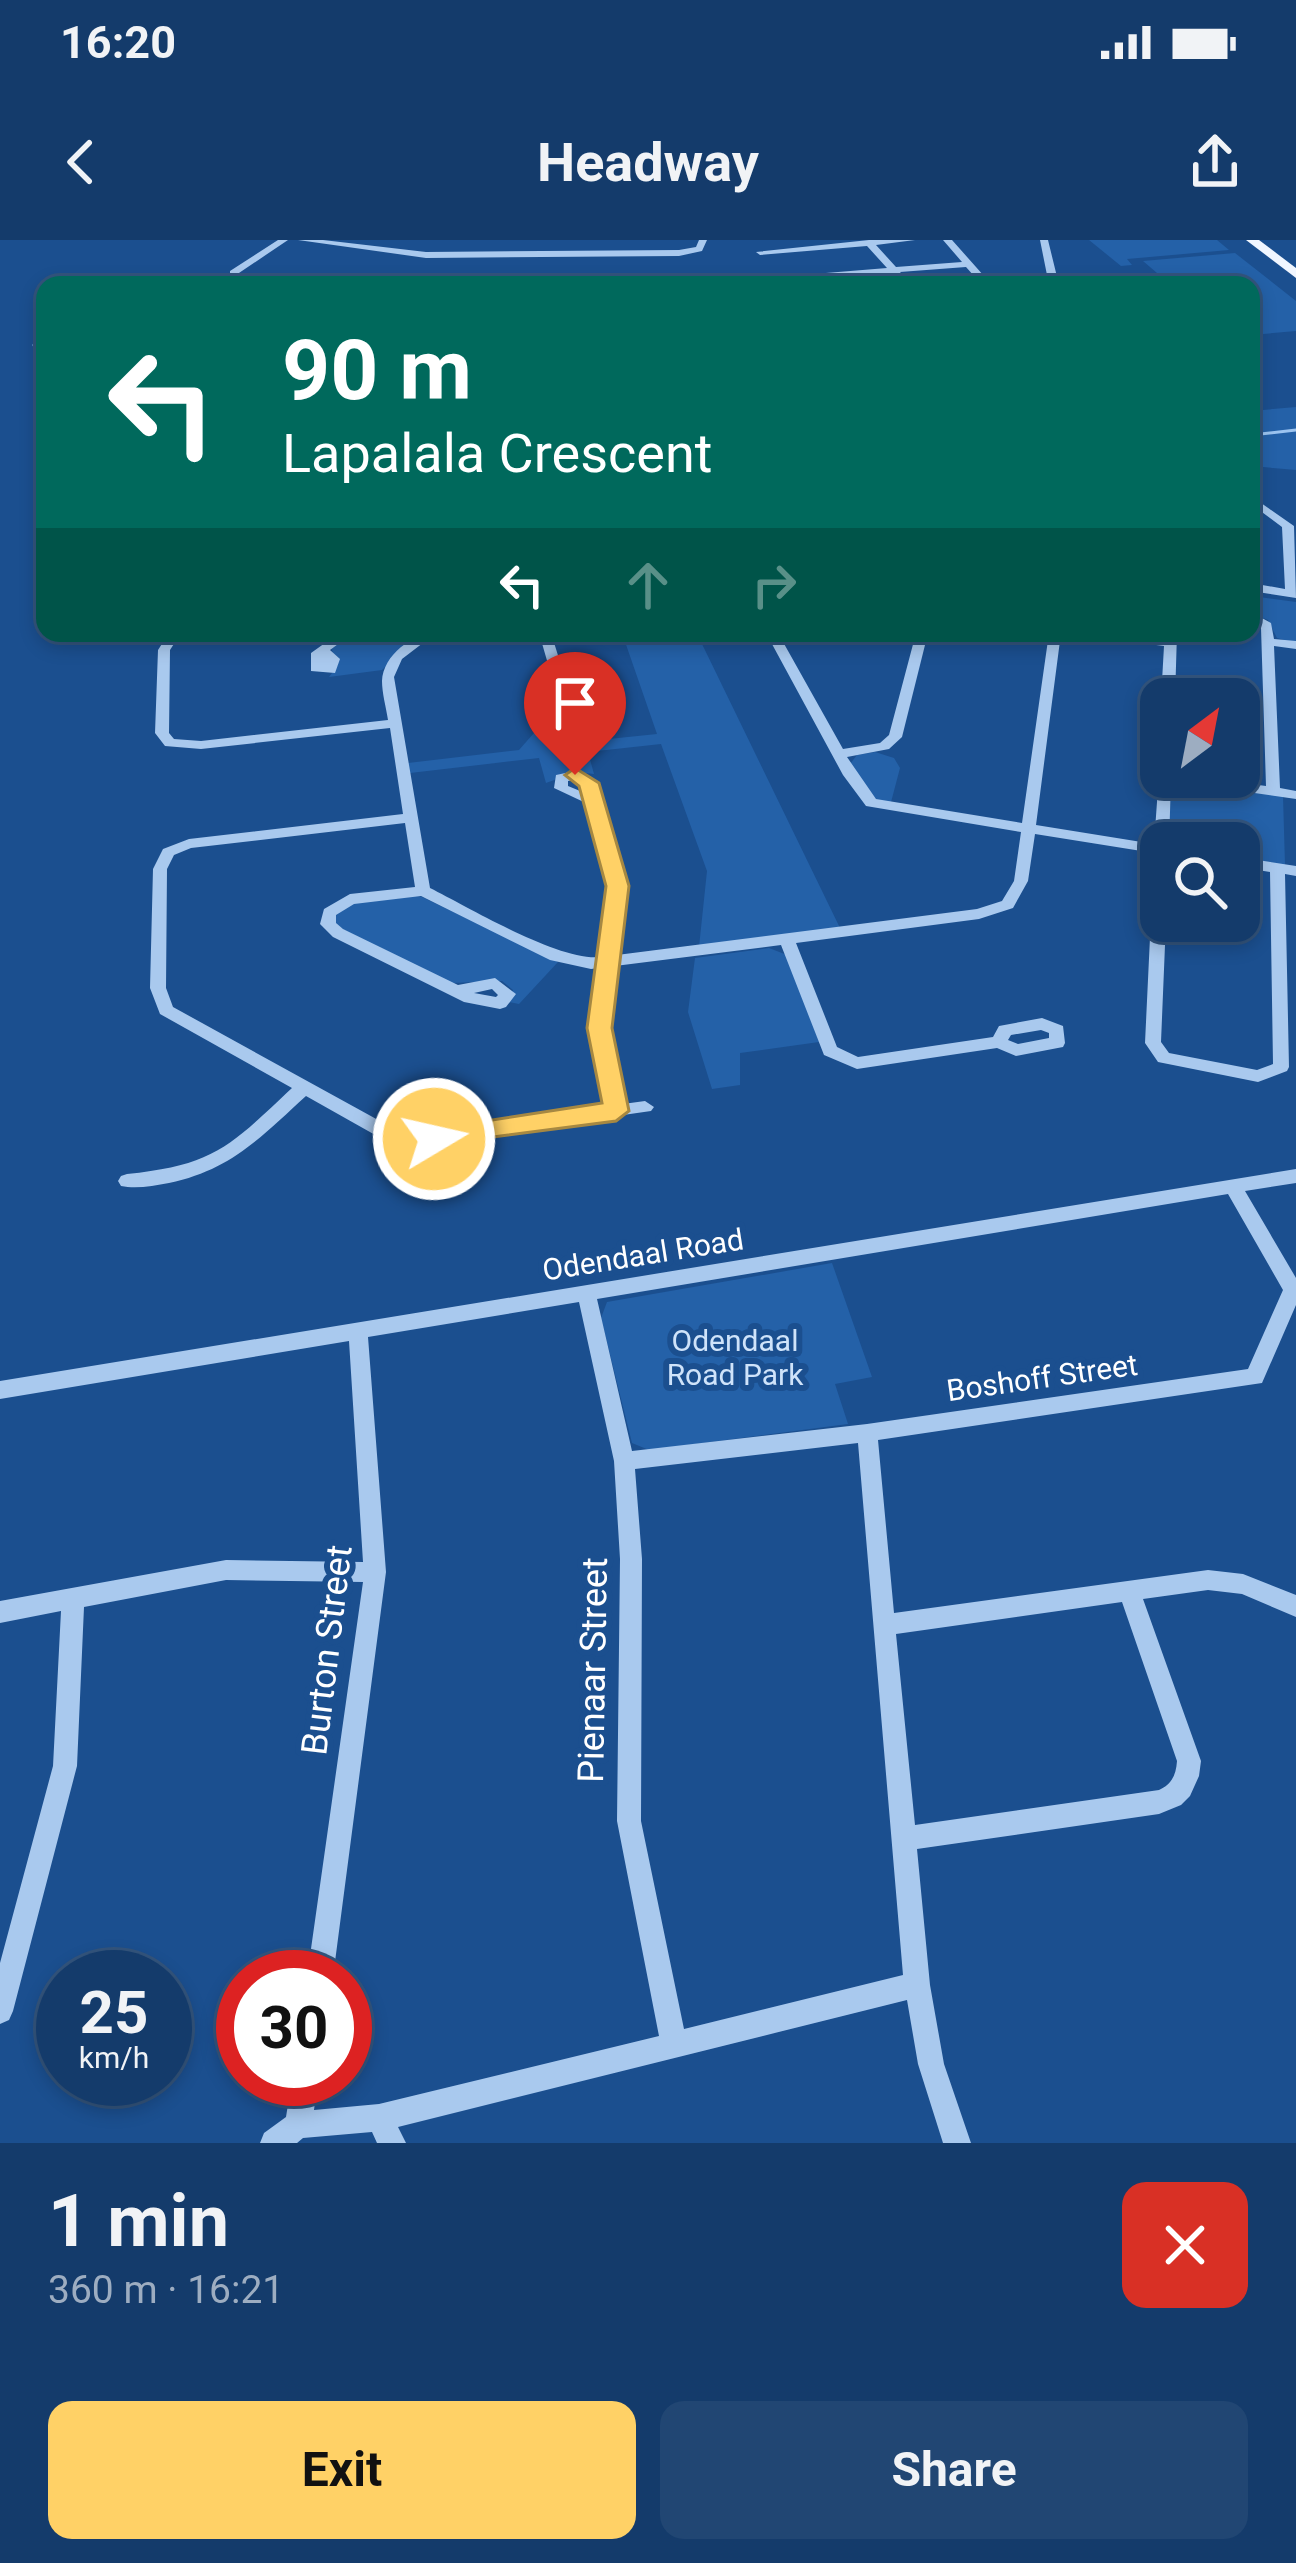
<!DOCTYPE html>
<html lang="en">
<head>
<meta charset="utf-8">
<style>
	body { margin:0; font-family:Roboto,sans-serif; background:#214673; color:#f1f3f6; height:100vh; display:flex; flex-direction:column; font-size:45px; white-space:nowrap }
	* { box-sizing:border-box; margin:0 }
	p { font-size:39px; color:#9dadc1 }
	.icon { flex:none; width:66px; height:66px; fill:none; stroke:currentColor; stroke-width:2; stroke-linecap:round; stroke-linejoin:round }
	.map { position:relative; height:1903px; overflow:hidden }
	.drawer { display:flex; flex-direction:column; background:#143b6b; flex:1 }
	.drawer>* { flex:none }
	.banner { position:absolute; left:36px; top:36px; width:1224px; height:366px; border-radius:24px; box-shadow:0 6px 18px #0003,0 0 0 3px #33557e; background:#00695c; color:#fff; overflow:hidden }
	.needle { width:78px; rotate:32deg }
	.controls { position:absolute; left:1140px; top:438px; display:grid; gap:24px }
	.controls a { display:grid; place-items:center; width:120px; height:120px; border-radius:24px; background:#143b6b; box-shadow:0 6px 18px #0003,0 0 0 3px #33557e; font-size:60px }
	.speed { position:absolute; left:36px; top:1710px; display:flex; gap:24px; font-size:60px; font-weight:700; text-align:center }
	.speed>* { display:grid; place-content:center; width:156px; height:156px; border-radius:50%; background:#143b6b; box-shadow:0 6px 18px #0003,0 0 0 3px #33557e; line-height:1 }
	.speed small { font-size:30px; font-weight:400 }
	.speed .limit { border:18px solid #d22; background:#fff; color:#111 }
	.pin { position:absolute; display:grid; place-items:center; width:102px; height:102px; color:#fff; margin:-123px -51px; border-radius:50% 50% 50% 0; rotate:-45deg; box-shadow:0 0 12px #0007 }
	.pin .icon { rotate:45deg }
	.me { position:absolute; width:132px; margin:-66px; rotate:81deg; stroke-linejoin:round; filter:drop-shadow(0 0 9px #0008) }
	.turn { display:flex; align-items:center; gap:42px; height:252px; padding:0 48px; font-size:54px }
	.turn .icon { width:156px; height:156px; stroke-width:2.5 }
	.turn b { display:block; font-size:84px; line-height:102px }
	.lanes { display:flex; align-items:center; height:114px; padding:0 48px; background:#0003; justify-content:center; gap:60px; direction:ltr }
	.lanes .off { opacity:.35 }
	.round { display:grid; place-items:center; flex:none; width:126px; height:126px; border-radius:24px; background:#214673 }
	.head { display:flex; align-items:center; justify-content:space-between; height:204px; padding:0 48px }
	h1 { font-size:72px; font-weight:700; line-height:90px }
	.action { display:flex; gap:24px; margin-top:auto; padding:24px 48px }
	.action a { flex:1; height:138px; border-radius:24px; background:#ffd166; color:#111; font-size:48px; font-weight:700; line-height:138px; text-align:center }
	.action a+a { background:#214673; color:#f1f3f6 }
	.status { display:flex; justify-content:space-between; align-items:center; height:84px; padding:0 60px; background:#143b6b; direction:ltr }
	.status svg { height:33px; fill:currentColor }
	header { display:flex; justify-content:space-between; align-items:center; height:156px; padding:0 48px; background:#143b6b; font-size:54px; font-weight:700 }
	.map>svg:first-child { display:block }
	.green { fill:#2461a8 }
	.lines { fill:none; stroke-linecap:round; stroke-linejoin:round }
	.stream { stroke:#9cc4f0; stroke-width:3 }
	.minor { fill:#a9c9ee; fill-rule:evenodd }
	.major { fill:#f0f6ff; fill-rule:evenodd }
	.route { fill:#ffd166; stroke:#a68842; stroke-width:3 }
	.labels { text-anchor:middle; stroke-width:12; stroke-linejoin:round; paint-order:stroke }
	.street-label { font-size:30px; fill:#fff; stroke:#1b4f8f }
	.park-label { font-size:30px; fill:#cfe3fa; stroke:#1b4f8f }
	.near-street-label { font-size:36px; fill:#fff; stroke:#1b4f8f }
</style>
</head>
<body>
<div class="status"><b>16:20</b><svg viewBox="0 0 49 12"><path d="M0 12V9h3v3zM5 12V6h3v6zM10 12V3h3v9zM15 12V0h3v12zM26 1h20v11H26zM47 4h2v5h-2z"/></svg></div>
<header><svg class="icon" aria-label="back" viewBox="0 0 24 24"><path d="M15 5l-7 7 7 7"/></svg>Headway<svg class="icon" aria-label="share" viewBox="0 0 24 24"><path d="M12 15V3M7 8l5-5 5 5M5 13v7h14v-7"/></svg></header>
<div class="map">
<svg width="1296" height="1903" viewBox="0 0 1296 1903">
	<rect width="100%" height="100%" fill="#1b4f8f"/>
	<path class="green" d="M1089,0H1217L1229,10L1127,19L1132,25L1121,26Z
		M1235,13L1296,61V91L1251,95V45H1171L1143,21Z
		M1296,167V230L1251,226V171Z
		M1251,356L1296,362V403L1277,398L1268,380L1251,373Z
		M353,393H413L415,398L382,430L329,437L338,425L331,408Z
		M622,393H735L702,404L840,688L699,707L707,631L661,504L588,512L594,534L576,532L546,543L539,518L410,533L408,523L519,510L541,485L559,488L572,481L582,486L589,501L657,494Z
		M875,512L894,518L900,528L890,566L868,555L850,524L857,515Z
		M1174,542L1220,547L1221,554L1248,558L1249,551L1283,556L1285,625L1239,618V603H1169V547Z
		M416,656L422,657L558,722L519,764L509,762L513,750L502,741L452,743L336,686L333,677L349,664Z
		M769,708L787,715L819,802L740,813V845L712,849L688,772L695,718Z
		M832,1023L872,1137L835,1144L848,1184L649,1210L632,1203L601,1078L607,1062Z"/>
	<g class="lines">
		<path class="stream" d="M34,105L45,104
			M1251,195L1296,190"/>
		<path class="minor" d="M278,0H288L236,35H230V31Z
			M298,0H323L426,12L679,10L696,7L699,0H707L702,11L679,16L426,18Z
			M869,0H915L876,5L896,27L962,22L943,0H952L992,45H982L966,27L900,32L912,45H902L891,33L780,42L777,37L887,28L867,6L760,15L756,12Z
			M1040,0H1048L1059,45H1049Z
			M1251,256L1294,286L1296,358L1251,351V343L1285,349L1282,287L1251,264Z
			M1251,372L1271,383L1274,399L1296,401V409L1274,406L1280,548L1296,551V559L1171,541L1169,603H1161V681H1166L1161,802L1169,813L1257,830L1273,824L1270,632L1239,627V617L1296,626V636L1285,634L1289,827L1287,831L1258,842L1158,822L1145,803L1154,613L1035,594L1028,641L1013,668L979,679L796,703L837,807L858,817L993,797L999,786L1042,778L1063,786L1065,803L1063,807L1016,816L997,808L857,829L824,815L781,705L615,726L608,788L623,864L645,861L654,867L651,871L407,906L377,896L306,856C261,897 231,930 169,943C153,946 136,949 121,946L118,941L121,936L127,934C215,925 230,906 292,848L160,774L150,748L153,629L163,609L189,599L403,574L390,488L201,509L165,506L155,493L158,410L169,393H181L170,410L169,493L174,499L201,501L388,480C386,467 382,453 382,441C383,415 413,393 436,393L402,419L394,437L430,648C470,668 560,722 601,717L610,646L588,564L554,548L556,535L575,531L596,543L624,646L617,715L977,669L1002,661L1014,641L1021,592L866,566L843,535L766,393H778L843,509L880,503L889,495L916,393H928L902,497L889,509L847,517L876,559L1022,583L1049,393H1061L1036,585L1154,604L1159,534L1161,537H1199L1266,546L1261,388L1251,381ZM573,540L583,545L585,553L568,546V541ZM405,583L415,647L350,654L324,669L320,684L333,697L464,762L500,769L506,767L516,754L495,738L458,745L343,689L336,683V675L354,664L421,656L550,720L591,729L599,728L592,788L606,866L407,892L389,886L173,767L166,748L167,629L174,615L191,608ZM492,749L498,755L496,757L474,753ZM1041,790L1049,793V798L1018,804L1008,800L1011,795Z
			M339,393H353L330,410L340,419L335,433L311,431V413Z
			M539,393H551L576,473L567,486L545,487L538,483L535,473L557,455ZM560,466L562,473L558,479H550L549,474Z
			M1088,393H1123L1164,398L1165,393H1177L1175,459H1161L1164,406L1094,397Z
			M1296,929V943L1245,951L1296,1038V1065L1262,1143L878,1200L894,1373L1208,1330L1243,1334L1296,1355V1377L1242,1354L1208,1350L1143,1359L1201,1521L1199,1536L1190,1556L1181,1565L1159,1574L917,1609L930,1745L944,1824L971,1903H943L918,1824L907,1760L398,1887L406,1903H377L372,1892L303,1898L297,1903H260L264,1893L286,1877L292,1839H318L314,1870L379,1864L659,1796L617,1581L620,1319L614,1221L579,1062L368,1097L386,1332L333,1737H307L363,1342L226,1340L84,1367L77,1526L13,1771L9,1780L0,1784V1723L53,1526L61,1371L0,1383V1361L226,1320L363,1322L349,1101L0,1159V1141ZM1228,954L1283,1050L1248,1129L867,1184L632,1211L597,1059ZM858,1203L903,1735L684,1789L641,1581L642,1319L635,1229ZM1122,1362L1177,1521C1176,1535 1172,1544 1159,1550L915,1585L896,1394Z"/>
		<path class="major" d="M1246,0H1259L1296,28V38Z"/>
	</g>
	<path class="route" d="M575,528L599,543L629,646L612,788L629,871L616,881L424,906V892L434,889L602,863L587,788L606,646L579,546L565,535Z"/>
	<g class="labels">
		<g class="street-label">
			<text transform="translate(643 1015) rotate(-9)" y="10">Odendaal Road</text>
			<text transform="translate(1042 1138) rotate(-8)" y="10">Boshoff Street</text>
		</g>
		<g class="park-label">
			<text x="735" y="1111">Odendaal<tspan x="735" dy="34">Road Park</tspan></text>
		</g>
		<g class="near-street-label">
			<text transform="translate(326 1410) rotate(-83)" y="13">Burton Street</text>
			<text transform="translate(592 1430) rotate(-89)" y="13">Pienaar Street</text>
		</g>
	</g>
</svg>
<div class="controls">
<a><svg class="needle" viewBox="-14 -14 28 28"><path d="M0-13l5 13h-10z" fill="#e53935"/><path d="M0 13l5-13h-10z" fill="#9dadc1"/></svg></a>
<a><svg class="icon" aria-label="search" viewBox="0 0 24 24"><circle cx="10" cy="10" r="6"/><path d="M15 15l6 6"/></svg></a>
</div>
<div class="speed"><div>25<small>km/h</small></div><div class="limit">30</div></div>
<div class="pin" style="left:575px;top:535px;background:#d93025"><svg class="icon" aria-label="arrive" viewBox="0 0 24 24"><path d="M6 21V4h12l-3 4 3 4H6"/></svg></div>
<svg class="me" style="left:434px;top:899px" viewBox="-20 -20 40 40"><circle r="17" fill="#ffd166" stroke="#fff" stroke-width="3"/><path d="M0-11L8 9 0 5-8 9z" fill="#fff"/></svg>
<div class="banner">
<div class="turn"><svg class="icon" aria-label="left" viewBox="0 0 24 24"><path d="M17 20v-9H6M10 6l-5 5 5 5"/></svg><div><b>90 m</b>Lapalala Crescent</div></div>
<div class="lanes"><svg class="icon" aria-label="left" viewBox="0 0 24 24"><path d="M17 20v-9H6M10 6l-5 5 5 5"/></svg><svg class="icon off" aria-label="ahead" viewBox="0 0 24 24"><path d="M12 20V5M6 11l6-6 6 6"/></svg><svg class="icon off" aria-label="right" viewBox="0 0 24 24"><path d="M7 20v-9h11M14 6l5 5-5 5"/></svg></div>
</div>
</div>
<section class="drawer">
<div class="head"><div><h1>1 min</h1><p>360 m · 16:21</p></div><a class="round" style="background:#d93025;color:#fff"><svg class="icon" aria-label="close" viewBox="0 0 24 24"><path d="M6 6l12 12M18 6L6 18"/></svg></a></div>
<div class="action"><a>Exit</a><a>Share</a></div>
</section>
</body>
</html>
